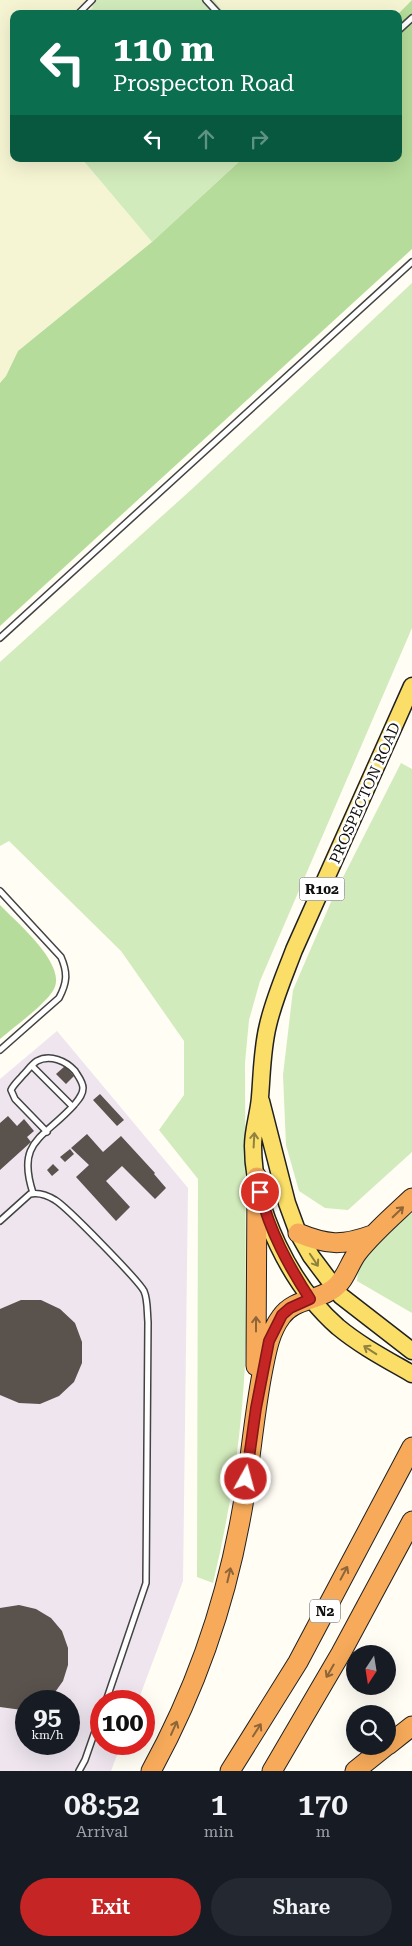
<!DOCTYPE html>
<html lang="en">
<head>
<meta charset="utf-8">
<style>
	body { margin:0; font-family:"Roboto Serif",serif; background:#242831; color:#f1f3f6; height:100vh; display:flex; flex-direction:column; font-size:19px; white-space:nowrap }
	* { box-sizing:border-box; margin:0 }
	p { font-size:16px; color:#9ea1a6 }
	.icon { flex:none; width:28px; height:28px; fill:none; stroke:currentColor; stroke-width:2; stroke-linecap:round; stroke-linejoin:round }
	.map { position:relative; height:1771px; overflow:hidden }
	.side { display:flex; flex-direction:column; background:#171b24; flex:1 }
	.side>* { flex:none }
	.top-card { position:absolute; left:10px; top:10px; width:392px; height:152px; border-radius:10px; box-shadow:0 5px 20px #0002; background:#0b6e4f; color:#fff; overflow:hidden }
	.needle { width:32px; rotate:192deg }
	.controls { position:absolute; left:346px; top:1645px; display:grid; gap:10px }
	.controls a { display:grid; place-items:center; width:50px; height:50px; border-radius:50%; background:#171b24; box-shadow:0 5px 20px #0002; font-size:25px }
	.speed { position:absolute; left:15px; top:1690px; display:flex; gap:10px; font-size:25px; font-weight:700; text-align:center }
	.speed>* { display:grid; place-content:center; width:65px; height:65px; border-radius:50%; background:#171b24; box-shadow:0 5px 20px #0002; line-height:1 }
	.speed small { font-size:12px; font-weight:400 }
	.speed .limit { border:8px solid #d22; background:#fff; color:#111 }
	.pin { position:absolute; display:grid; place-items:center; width:42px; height:42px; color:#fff; margin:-21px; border:2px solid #fff; border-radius:50%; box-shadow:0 1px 5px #0007 }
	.me { position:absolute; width:55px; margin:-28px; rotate:7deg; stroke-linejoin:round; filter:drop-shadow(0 0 4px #0008) }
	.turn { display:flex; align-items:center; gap:18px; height:105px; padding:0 20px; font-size:22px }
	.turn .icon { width:65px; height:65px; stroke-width:2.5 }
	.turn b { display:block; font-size:35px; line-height:42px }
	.lanes { display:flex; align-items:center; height:48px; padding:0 20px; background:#0003; justify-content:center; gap:25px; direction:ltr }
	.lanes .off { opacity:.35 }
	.eta { display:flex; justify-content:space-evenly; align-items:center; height:85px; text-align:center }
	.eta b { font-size:30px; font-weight:600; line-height:35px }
	.cta { display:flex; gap:10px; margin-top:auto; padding:10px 20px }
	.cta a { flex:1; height:58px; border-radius:30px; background:#c52524; color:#fff; font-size:20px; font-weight:600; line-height:58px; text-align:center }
	.cta a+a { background:#242831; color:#f1f3f6 }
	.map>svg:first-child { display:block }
	.industrial { fill:#eee5ef; fill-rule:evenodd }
	.farmland { fill:#f6f5d3 }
	.green { fill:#d2ebbc }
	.forest { fill:#b5dc9a }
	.building { fill:#5a524c }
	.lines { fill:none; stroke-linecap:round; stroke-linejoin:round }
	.service-casing { stroke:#434343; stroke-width:8 }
	.primary-casing { stroke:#212121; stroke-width:19 }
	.motorway-casing { stroke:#212121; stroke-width:21 }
	.service { stroke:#fff; stroke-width:5 }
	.primary { stroke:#fade68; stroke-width:16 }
	.motorway { stroke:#f6aa5a; stroke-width:19 }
	.oneway { stroke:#918140 }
	.oneway2 { stroke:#8e6539 }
	.route-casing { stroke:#801817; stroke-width:12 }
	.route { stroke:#c52524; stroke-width:9 }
	.labels { text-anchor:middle; stroke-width:5; stroke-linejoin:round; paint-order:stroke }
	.shield { fill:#fff; stroke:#585858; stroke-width:1 }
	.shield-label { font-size:14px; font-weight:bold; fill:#101010 }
	.street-label { font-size:15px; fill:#101010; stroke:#fff }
</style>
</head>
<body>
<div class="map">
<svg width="412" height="1771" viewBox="0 0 412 1771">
	<rect width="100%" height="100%" fill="#fffdf4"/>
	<path class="industrial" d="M57,1031L188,1188L183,1581L138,1701H101V1744H121L111,1771H0V1079ZM26,1701H69V1744H26Z"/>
	<path class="farmland" d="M0,0H86L93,7L86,14H14V159H82L152,242L18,351L6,376L0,383Z
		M214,0H412L400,12L384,10L379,14H225Z"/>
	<path class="green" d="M86,0H214L225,14H86L93,7Z
		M82,159H242L152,242Z
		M412,283V628L260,981L249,1020L245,1063L246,1343C243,1425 232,1504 213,1583L197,1577L198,1179L159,1130L184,1095V1041L121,951L9,841L0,846V662L192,489Z
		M401,763L412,769V1152L348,1210L325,1208L299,1191L286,1145L283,1075L293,990L334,895Z
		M412,1213V1313L357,1281L360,1252Z"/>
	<path class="forest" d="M412,0V249L0,626V383L6,376L18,351L152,242L242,159H399L398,14Z
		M0,905C16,922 67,964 54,989C46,1004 14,1027 0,1039Z"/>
	<path class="building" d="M65,1066L74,1076L66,1084L56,1074Z
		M100,1094L124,1120L117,1126L93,1100Z
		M8,1116L17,1126L24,1119L34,1131L27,1137L31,1142L0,1170V1123Z
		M87,1134L103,1152L121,1136L155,1173L154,1174L166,1188L155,1199L122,1166L106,1181L130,1207L116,1221L76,1177L89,1165L71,1148Z
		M70,1149L74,1154L65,1162L60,1157Z
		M53,1164L59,1170L52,1176L47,1170Z
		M21,1300H41L60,1309L75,1323L82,1342V1363L74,1382L59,1396L40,1404L19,1403L0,1395V1309Z
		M19,1605L36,1609L51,1618L62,1631L68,1648V1665L63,1681L53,1695L44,1701H26V1709L22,1710L0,1707V1608Z"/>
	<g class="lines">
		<defs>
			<path id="service" d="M206,0L219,14
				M78,14L92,0
				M399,30L412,18
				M0,638L412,262
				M0,891L61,957C68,973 67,983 59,998L0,1050
				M32,1066L72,1106
				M33,1193C16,1141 43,1139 74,1105C78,1100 83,1095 83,1088C83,1082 78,1076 75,1071C66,1061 50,1054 37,1061C32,1064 27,1071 23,1075C19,1080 14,1084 11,1090L15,1099L47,1132
				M0,1221L30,1194C39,1192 47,1195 55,1200C67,1207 138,1280 144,1291C148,1300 147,1312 148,1322L146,1583L106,1701
				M79,1771L85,1760L101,1714"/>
			<path id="primary" d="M412,686L294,950C285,974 274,999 268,1025C262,1049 262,1073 260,1097C259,1113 253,1129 253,1146C253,1209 291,1286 338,1327C361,1346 386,1359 412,1374
				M261,1101L287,1203L298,1233L311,1256L341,1296L412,1351"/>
			<path id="motorway" d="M298,1233C327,1245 342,1246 372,1235
				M256,1366L257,1177
				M388,1745L412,1726
				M151,1771C195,1691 225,1605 241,1516C250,1469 253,1421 262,1374C266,1354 269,1333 281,1317C293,1299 317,1301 333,1289C346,1280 349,1263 358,1252C374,1232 394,1215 412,1198
				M230,1771L298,1662L412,1447
				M272,1771L341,1653L412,1521
				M355,1771L386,1746"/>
		</defs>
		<use href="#service" class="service-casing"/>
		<use href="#primary" class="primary-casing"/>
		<use href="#motorway" class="motorway-casing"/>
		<use href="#service" class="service"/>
		<use href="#primary" class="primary"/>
		<use href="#motorway" class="motorway"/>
	</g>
	<defs><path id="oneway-shaft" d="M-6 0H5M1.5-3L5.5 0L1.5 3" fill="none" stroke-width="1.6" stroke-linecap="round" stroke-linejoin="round" transform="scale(1.25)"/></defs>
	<g class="oneway">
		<use href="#oneway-shaft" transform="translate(254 1140) rotate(-87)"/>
		<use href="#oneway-shaft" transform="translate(314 1260) rotate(56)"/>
		<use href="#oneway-shaft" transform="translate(370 1350) rotate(-147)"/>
	</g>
	<g class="oneway2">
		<use href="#oneway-shaft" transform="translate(398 1212) rotate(-44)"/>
		<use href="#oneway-shaft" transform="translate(256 1324) rotate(-90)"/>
		<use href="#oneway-shaft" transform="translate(344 1573) rotate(-62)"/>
		<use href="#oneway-shaft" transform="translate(229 1575) rotate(-77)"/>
		<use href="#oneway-shaft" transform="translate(330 1671) rotate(120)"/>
		<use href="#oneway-shaft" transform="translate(174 1728) rotate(-66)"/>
		<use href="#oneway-shaft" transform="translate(257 1730) rotate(-57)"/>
	</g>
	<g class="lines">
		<defs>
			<path id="route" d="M246,1479L256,1408L269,1341L282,1315L290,1308L310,1299C288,1265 270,1232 260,1192"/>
		</defs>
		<use href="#route" class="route-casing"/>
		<use href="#route" class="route"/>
	</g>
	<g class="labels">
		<g class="shield">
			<rect x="299.5" y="877.5" width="45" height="23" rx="4"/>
			<rect x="310" y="1599.5" width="30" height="23" rx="4"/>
		</g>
		<g class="shield-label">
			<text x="322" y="894">R102</text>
			<text x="325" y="1616">N2</text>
		</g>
		<g class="street-label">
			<text transform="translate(365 793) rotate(-66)" y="5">PROSPECTON ROAD</text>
		</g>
	</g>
</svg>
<div class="controls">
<a><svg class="needle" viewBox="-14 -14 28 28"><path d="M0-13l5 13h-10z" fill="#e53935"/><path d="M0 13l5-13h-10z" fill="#9ea1a6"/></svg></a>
<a><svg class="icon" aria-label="search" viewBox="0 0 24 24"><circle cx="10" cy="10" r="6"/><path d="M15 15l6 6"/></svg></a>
</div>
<div class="speed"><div>95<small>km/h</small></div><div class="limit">100</div></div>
<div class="pin" style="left:260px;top:1192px;background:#d93025"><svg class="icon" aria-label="arrive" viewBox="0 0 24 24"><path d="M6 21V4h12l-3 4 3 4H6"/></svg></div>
<svg class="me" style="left:246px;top:1479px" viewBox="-20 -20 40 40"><circle r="17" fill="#c52524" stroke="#fff" stroke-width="3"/><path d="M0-11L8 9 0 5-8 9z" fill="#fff"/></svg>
<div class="top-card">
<div class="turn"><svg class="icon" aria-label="left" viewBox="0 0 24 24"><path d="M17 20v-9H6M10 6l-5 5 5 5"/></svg><div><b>110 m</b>Prospecton Road</div></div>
<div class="lanes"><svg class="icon" aria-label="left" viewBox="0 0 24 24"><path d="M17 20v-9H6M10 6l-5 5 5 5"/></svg><svg class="icon off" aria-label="ahead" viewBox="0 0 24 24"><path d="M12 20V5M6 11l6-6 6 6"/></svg><svg class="icon off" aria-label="right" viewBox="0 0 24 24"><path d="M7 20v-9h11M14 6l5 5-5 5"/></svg></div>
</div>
</div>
<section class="side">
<div class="eta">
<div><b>08:52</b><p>Arrival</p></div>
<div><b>1</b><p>min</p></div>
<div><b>170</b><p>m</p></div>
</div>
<div class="cta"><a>Exit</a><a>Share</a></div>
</section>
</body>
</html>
